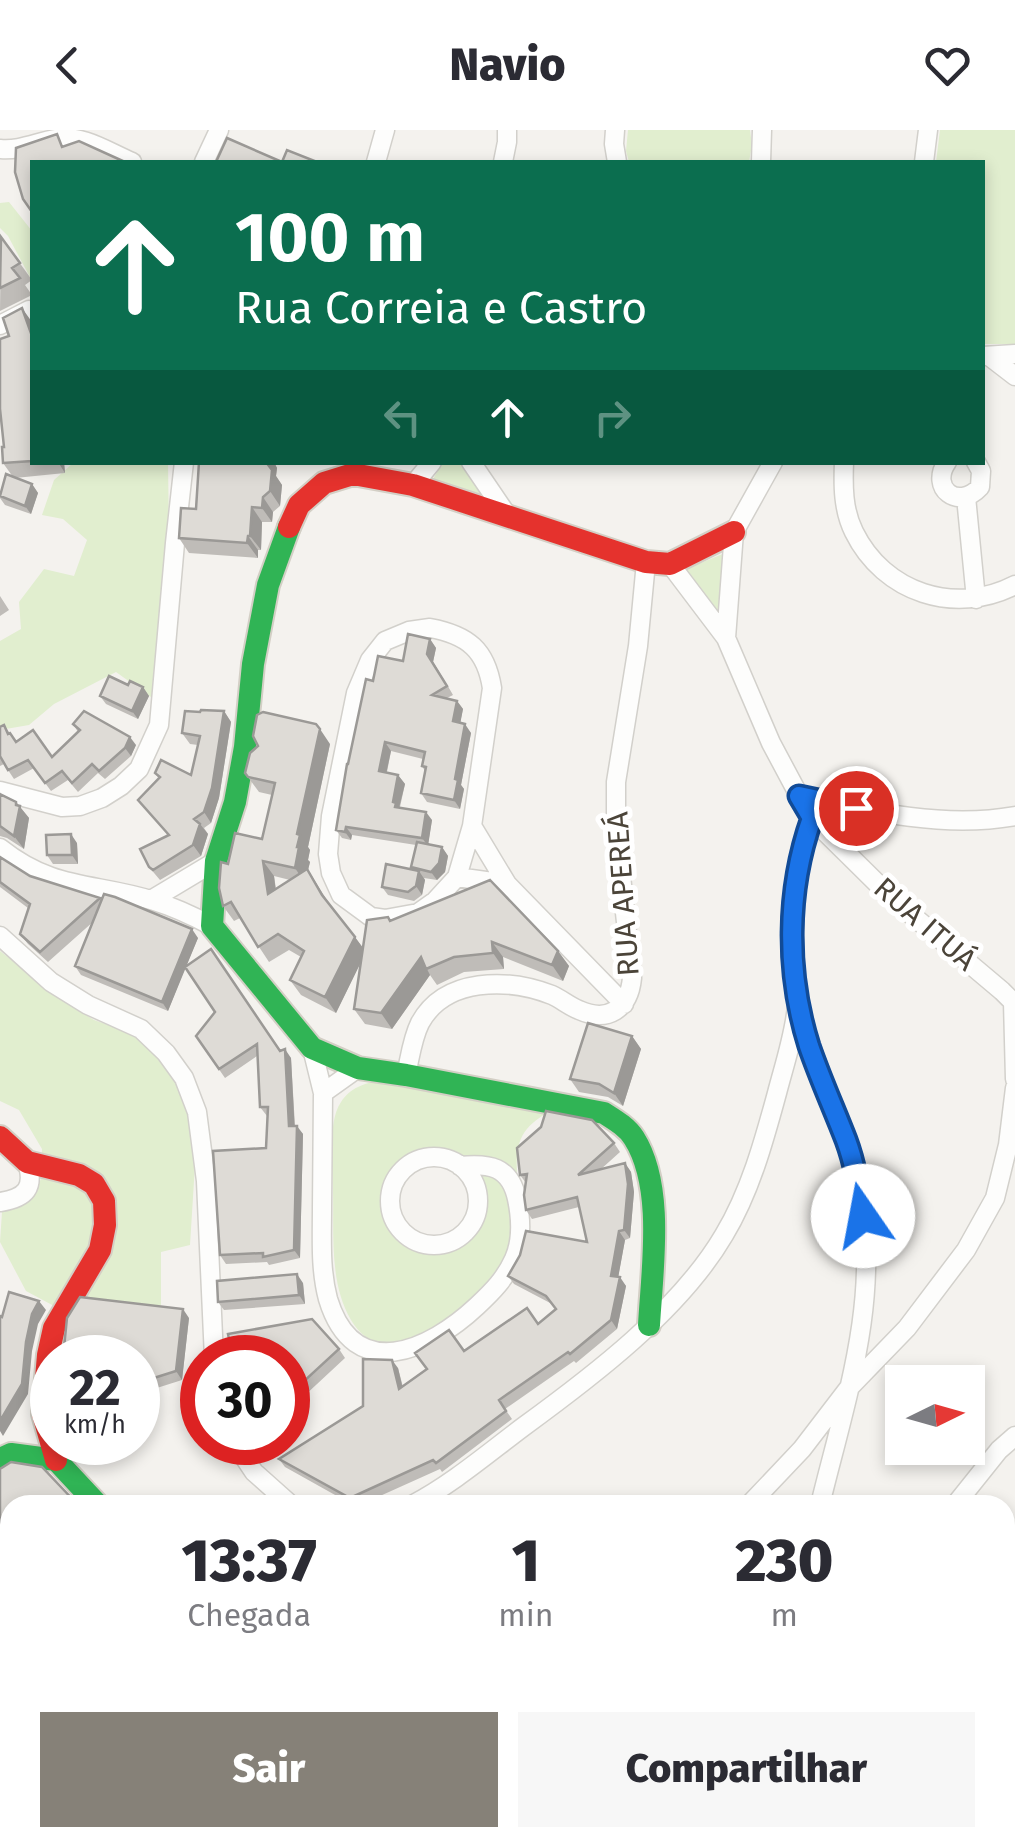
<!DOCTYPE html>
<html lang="pt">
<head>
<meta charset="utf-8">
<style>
	body { margin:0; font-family:"Fira Sans",sans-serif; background:#f7f7f7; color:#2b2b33; height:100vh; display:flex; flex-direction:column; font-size:38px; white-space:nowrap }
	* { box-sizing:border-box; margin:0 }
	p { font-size:32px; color:#7c7c81 }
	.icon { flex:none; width:55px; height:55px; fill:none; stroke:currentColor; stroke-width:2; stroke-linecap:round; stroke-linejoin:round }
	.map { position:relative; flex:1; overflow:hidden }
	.details { position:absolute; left:0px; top:1365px; width:1015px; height:352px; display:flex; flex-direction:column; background:#fff; border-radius:30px 30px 0 0; box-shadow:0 5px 15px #0003 }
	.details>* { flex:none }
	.hud { position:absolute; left:30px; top:30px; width:955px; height:305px; border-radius:0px; box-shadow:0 5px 15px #0003; background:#0b6e4f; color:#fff; overflow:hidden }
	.needle { width:65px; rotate:85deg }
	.buttons { position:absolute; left:885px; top:1235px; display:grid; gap:20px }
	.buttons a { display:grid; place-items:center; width:100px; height:100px; border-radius:0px; background:#fff; box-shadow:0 5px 15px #0003; font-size:50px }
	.speed { position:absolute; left:30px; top:1205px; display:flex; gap:20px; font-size:50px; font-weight:700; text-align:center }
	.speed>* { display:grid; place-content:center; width:130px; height:130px; border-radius:50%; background:#fff; box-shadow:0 5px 15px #0003; line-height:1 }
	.speed small { font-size:25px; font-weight:400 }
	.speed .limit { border:15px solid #d22; background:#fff; color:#111 }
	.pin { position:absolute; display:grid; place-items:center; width:85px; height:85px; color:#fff; margin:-42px; border:5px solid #fff; border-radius:50%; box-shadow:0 2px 10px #0007 }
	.me { position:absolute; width:110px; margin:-55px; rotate:348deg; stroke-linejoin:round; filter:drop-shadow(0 0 8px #0008) }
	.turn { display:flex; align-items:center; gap:35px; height:210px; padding:0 40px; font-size:45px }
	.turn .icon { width:130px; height:130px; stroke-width:2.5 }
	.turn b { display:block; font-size:70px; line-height:85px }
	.lanes { display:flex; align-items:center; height:95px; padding:0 40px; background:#0003; justify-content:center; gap:50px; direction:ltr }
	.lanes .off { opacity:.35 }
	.eta { display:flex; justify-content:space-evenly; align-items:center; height:170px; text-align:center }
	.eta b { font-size:60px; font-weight:800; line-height:70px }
	.action { display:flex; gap:20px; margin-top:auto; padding:20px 40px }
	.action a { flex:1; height:115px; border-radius:0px; background:#868178; color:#fff; font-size:40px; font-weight:800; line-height:115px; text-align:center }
	.action a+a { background:#f7f7f7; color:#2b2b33 }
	header { display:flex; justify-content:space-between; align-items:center; height:130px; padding:0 40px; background:#fff; font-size:45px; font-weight:800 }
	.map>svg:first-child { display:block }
	.green { fill:#e1eecf }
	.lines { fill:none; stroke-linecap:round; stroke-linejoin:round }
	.street-casing { stroke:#d2d0cb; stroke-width:21 }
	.fast-casing { stroke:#d3cfc5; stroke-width:26 }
	.slow-casing { stroke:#d3cfc5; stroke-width:26 }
	.jam-casing { stroke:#d3cfc5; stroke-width:26 }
	.street { stroke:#fdfdfc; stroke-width:18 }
	.fast { stroke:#30b455; stroke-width:22 }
	.slow { stroke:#ff9f0a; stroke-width:22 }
	.jam { stroke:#e5322d; stroke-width:22 }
	.wall { fill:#bfbcb8; fill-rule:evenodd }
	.shaded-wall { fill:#9b9996 }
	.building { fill:#dedbd6; stroke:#9b9996; stroke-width:2.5 }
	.route-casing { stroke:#114b97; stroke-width:25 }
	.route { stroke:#1a73e8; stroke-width:18 }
	.labels { text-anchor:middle; stroke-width:10; stroke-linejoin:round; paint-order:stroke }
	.street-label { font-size:30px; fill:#4b4439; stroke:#fff }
</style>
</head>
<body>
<header><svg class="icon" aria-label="back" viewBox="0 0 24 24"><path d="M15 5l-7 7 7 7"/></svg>Navio<svg class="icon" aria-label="heart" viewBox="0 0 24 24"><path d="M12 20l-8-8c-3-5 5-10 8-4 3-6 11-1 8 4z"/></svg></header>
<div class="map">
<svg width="1015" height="1716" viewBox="0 0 1015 1716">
	<rect width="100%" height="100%" fill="#f4f2ee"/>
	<path class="green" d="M628,0H750L752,15L749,32H629L626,21Z
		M940,0H1015V214H983L982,32H936Z
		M9,72L32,101V151L8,106L0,98V73Z
		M73,333H168L169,401L158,572L116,542L54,574L29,595L0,600V511L21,499L19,472L44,439L74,446L87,410L63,389L42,385L54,350Z
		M442,333H461L488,373L432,351Z
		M725,423L724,480L718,482L686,439Z
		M0,821L58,867L94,890L146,908L175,946L190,990L195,1035L190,1115L161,1122V1175L54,1176L26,1161L0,1112L2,1082L32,1066L41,1049L42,1019L19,980L0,971Z
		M380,950L553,980C523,995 515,1010 517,1043C492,1024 487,1032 459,1027C445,1024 435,1019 421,1022C371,1033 371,1104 416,1121C452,1135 493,1101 484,1063C482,1056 477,1048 474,1041C485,1043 494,1045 502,1053C519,1069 515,1114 502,1132C476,1170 392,1258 351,1190C329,1153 334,1103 333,1062C333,1036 327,993 341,972C351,957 364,954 380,950Z
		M10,1630V1698L0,1696V1631Z
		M66,1708H226L221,1716H74Z"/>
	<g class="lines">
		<defs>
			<path id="street" d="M615,0L614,14L617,32
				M0,19C20,21 37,12 56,9C82,4 108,22 132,32
				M204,32L219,0
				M376,32L385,0
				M503,32L507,12V0
				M761,32L762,0
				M924,32L928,0
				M0,195L29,180
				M983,226L1015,224
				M989,226L1015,246
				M471,332L507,385
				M773,332L734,402L726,508L771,613L811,688L894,770L1002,861L1015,874
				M844,332C843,356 843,380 854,402C884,463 955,486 1015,455
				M947,332C929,358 958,381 980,357L981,341L976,332
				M413,355L432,332
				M966,367L976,469
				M670,434L726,508
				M430,498C468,505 486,520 492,558L472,696L457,747L435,771L418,783L385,789L371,787L341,765L331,743L328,724L331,686L356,563L370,530L385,511L409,501Z
				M0,661L62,677L80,676L102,668L121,656L139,639L159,595L175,413L184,332
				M799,665C869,681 943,699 1015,686
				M472,696L507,754L624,874
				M0,718C54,761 94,752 154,771C174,777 193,786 212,796
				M457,747L507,754
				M151,770L216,731
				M0,806L51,852L88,875L141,899L166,923L184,948L197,982L206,1051L214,1228
				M1013,872L1015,949
				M799,879C816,940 846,998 859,1060C882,1166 845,1272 820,1375
				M312,918L323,963
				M358,938L323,963C323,1002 322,1040 322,1078C322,1109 320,1139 328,1169C354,1255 429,1221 477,1176C492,1162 505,1149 514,1129C522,1111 521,1088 517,1069C510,1036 489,1033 460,1036
				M406,945C410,928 412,909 420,893C445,847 508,848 552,865C561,869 569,876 579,880C608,893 629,879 632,848L616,699V652L638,516L646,432
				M390 1071a44 44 0 1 1 88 0a44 44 0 1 1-88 0Z
				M0,1072C26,1068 35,1058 27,1032
				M234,1312L254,1342L291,1375
				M412,1375C452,1354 487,1324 523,1297C593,1246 680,1180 724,1105C750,1062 764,1011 777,963C784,936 795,903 797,875C798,857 793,839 792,822C790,777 797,730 811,688
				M749,1375L802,1319L848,1259L907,1198L966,1120L995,1068L1008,1015L1015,958
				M955,1375L999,1320L1015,1306
				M0,1515L10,1518
				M0,1619L10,1618
				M327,1708L332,1716
				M417,1708L426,1716
				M0,1713L12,1712L36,1716
				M614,1716L617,1708"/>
			<path id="fast" d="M289,397L268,455L253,534L245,617L235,672L216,731L212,796L312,918L358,938L406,945L604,983C615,990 627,997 634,1008C665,1057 652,1140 649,1195
				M0,1329L11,1324L56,1330L98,1375
				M1005,1507L1015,1501"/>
			<path id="slow" d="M786,1716L789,1708
				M1002,1716L1015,1685"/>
			<path id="jam" d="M289,397L299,375L324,353L353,344L413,355L646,432L670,434L734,402
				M0,1007L27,1032L79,1045L94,1054L104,1071L105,1095L100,1120L54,1198L48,1225L43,1284L56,1330"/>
		</defs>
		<use href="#street" class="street-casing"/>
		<use href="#fast" class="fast-casing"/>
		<use href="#slow" class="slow-casing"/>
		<use href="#jam" class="jam-casing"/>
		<use href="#street" class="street"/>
		<use href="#fast" class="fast"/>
		<use href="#slow" class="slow"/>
		<use href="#jam" class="jam"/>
	</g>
	<path class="wall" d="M1,107L32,150L25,155L32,165L0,181Z
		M32,193V332H64L65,343L15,348L32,354L38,363L31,384L5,375L0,368V362L13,347L3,333L9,206Z
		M199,332H274L277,338L276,346L282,355L280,376L273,382L272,392H262L261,420H258V428L189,423L179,408L196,379Z
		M0,466L9,480L0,486Z
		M430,509L436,518L433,532L453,565L447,568L457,571L463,579L460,593L471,603L461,655L464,659L460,679L427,672L421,663L425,641L422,636L423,629L391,621L387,642L398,645L405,654L400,677L432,690L428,714L442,717L448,726L445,742L437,750L424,748L425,750L422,765L414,771L388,765L382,757L413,740L411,737L416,715L352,705L351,710L342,708L336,700L348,634L373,551L403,531Z
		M128,555L143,557L149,566L138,589L106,574L100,566Z
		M224,581L231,592L219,668L211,693L204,698L208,704L201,726L160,750L149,737L168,705L138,670L159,649L155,643L191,645L198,615L190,614L182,603L200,582Z
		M73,594L136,615L131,626L105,649L98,643L78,662L68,650L51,661L34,638L14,649L4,634L0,636V597L4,595L16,612L52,627L78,602Z
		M330,614L308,717L310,720L308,730L310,732L308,740L330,775L363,818L391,791L558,821L569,836L563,851L503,827L504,839L464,842L437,855L430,845L392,899L365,894L354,879L361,831L336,883L301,865L290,850L301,827L289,820L269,832L240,788L234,791L223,776L228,734L262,709L272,665L259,662L245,643ZM274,746L290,750L276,759Z
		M0,664L16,672L29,688L24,719L7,708L0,706Z
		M77,713L78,734H53L47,725Z
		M0,727L30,746L100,768L102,770L198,808L186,836L280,921L291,928L295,996L303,1004L300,1128L269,1135L267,1132L226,1134L220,1125L266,1018L267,986L260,977L257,926L225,948L196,906L215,882L185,838L168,881L81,845L75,836L94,791L48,832L28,814L20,804L28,778L0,757Z
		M632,906L641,919L623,976L608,967L579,962L570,949Z
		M614,1013L620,1022L600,1040L625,1033L631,1042L634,1062L630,1108L625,1110L618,1147L626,1156L617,1199L576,1233L574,1231L505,1279L512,1289L442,1342L440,1339L360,1375H353L285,1337L279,1329L363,1276L398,1238L403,1257L464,1221L538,1194L556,1179L552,1174L514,1154L508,1146L587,1112L579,1077L532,1089L526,1080V1053L520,1045Z
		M303,1153L305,1174L224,1180L218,1172Z
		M189,1188L182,1250L138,1264V1228Z
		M339,1219L345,1228L288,1281V1228Z
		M0,1339L10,1375V1429L2,1432L0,1428Z
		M0,1437L10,1441V1505L0,1501Z
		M0,1521L10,1524V1603L0,1607Z
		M297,1708L303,1716H257Z"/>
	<path class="shaded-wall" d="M22,178L32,192V206Z
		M58,332H64L65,343Z
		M266,332H274L277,338L276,346L282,355L280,376L270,361Z
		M32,354L38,363L31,384L25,376Z
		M263,367L273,382L272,392L262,378Z
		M252,377L262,392L261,420L250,406Z
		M248,406L258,420V428L247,413Z
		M430,509L436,518L433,532L453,565L427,524Z
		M143,557L149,566L138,589L132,581Z
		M457,571L463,579L459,600L453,591Z
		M224,581L231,592L219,668L211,693L204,682Z
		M465,594L471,603L461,655L464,659L460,679L454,670L455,649Z
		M320,599L330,614L308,717L310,720L308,730L310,732L308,740L333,781L305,753L295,738L297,704Z
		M130,607L136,615L131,626L125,618Z
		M385,612L391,621L385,649L379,641Z
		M398,645L405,654L399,678L401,685L393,672Z
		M16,672L29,688L24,719L14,706Z
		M426,682L432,690L428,716L422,708Z
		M200,694L208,704L201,726L193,715Z
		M346,697L352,705L351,710L345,702Z
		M71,704L77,713L78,734L72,725Z
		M442,717L448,726L445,742L437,750L431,742Z
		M263,731L274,746L278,779L268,764Z
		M419,741L425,750L422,765L416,756Z
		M192,799L198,808L168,881L162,872Z
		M355,807L366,822L336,883L325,867Z
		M492,812L503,827L504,839L493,823Z
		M558,821L569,836L563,851L552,835Z
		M421,827L430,845L392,899L381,883Z
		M632,906L641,919L623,976L614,963Z
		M285,919L291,928L295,1004L289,996Z
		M297,996L303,1004L300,1128L294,1120Z
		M625,1033L631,1042L634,1062L630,1108L624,1100Z
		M619,1101L625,1110L617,1154L611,1146Z
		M297,1144L303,1153L305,1174L299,1165Z
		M620,1147L626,1156L617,1199L611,1190Z
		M39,1171L46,1180L38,1194L32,1221L28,1264L3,1306L0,1301V1291L26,1212L32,1184Z
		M183,1179L189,1188L182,1250L176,1241Z
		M392,1230L398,1238L405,1268L399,1259Z
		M494,1708H499L500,1716H494Z"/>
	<path class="building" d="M57,4L62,17L79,11L125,32H32V82L23,69L15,42L16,18Z
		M227,8L282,32L287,20L317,32H216Z
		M1,107L20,133L12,138L20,148L0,158Z
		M22,178L32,206V331L3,333L2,317H4L0,279V209L9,206L3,188Z
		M199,332H266L272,340L270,361L263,367L262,378L252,377L250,406H248L247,413L179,408L181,378L196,379Z
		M6,344L32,354L25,376L0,366Z
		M408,504L430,509L427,524L447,556L432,565L457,571L453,591L465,594L455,649L458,650L454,670L421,663L426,637L422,636L425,622L385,612L379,641L398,645L393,672L396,673L395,677L426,682L422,708L346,697L345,702L336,700L347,634H348L366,549L373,551L378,526L403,531Z
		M109,546L128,555L130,551L143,557L132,581L100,566Z
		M201,580L224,581L212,658L204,682L194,689L200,694L193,715L153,740L149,737L140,719L169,705L138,670L160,647L155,643L161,630L191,645L200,606L182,603L185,581L200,582Z
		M84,581L130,607L125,618L99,641L92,634L72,653L62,641L45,653L28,630L8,640L0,626V597L4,595L8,604L10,603L16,612L33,600L52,627L80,600L73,594Z
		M263,582L316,594L320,599L297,704L300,705L297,717H299L295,738L263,731L268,764L307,739L322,765L355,807L325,867L290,850L304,821L278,804L258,817L231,772L223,776L219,758L221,732L228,734L235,703L262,709L275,653L248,647L245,643L250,623L258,616L253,606L257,585Z
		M0,664L16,672V675L20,676L14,706L0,696Z
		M71,704L72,725H47L46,705Z
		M417,712L442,717L439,733L431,742L411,737Z
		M0,727L30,746L100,768L40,822L20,804L30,774L0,752Z
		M386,734L419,741L416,756L408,762L382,757Z
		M490,750L558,821L552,835L492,812L493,823L454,827L426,839L421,827L381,883L354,879L367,790L388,787L390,791Z
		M104,764L115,767L192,799L162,872L75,836Z
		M211,819L280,921L285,919L289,996H297L294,1120L263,1127V1123L220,1125L213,1021L266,1018L268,977H260L257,914L219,939L196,906L215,882L185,837Z
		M588,893L632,906L614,963L599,954L570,949Z
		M546,981L592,990L614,1013L578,1045L625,1033L628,1054L624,1100L619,1101L611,1146L620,1147L611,1190L570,1224L568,1222L499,1270L506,1281L436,1333L433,1330L350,1368L279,1329L363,1276V1229L392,1230L399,1259L427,1239L415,1223L449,1200L464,1221L527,1178L538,1194L556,1179L546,1166L508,1146L520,1125L526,1101L587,1112L577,1067L526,1080L524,1065L527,1044L520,1045L517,1018L541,997Z
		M297,1144L299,1165L218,1172L217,1151Z
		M9,1162L39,1171L32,1184L26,1212L22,1254L0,1291V1186L2,1187Z
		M80,1167L183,1179L176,1241L138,1253V1228H63L67,1188Z
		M312,1189L339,1219L288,1266V1228H233L228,1204Z
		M11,1332L42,1337L78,1375H10V1419L0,1422V1339Z
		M0,1437L10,1441V1498L0,1495Z
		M0,1521L10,1524V1593L0,1596Z
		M252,1708H297L298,1709L257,1716Z
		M444,1708H494V1716H452Z"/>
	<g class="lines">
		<defs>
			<path id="route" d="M856,678L799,666L812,688C786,761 786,843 809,916C820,948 834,979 846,1010C855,1034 859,1060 863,1086"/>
		</defs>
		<use href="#route" class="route-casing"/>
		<use href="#route" class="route"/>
	</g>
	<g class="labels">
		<g class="street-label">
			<text transform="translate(623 764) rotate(-94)" y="10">RUA APEREÁ</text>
			<text transform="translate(925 794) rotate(41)" y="10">RUA ITUÁ</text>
		</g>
	</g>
</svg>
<div class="buttons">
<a><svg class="needle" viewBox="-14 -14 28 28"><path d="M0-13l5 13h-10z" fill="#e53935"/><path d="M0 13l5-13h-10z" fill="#7c7c81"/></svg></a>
</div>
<div class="speed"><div>22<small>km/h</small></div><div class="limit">30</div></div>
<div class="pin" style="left:856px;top:678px;background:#d93025"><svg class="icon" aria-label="arrive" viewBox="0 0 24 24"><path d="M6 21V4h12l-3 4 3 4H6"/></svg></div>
<svg class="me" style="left:863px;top:1086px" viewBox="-20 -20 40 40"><circle r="19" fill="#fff"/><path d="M0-13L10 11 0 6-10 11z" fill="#1a73e8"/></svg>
<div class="hud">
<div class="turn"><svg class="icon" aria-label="ahead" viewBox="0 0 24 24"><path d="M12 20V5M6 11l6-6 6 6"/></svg><div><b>100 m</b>Rua Correia e Castro</div></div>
<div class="lanes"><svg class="icon off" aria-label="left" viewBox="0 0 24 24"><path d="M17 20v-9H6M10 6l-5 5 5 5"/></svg><svg class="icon" aria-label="ahead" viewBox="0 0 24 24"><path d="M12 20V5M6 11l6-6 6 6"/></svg><svg class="icon off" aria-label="right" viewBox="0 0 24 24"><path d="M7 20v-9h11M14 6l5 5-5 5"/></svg></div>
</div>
<section class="details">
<div class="eta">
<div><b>13:37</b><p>Chegada</p></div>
<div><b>1</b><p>min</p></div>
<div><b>230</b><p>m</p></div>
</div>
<div class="action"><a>Sair</a><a>Compartilhar</a></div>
</section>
</div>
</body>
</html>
